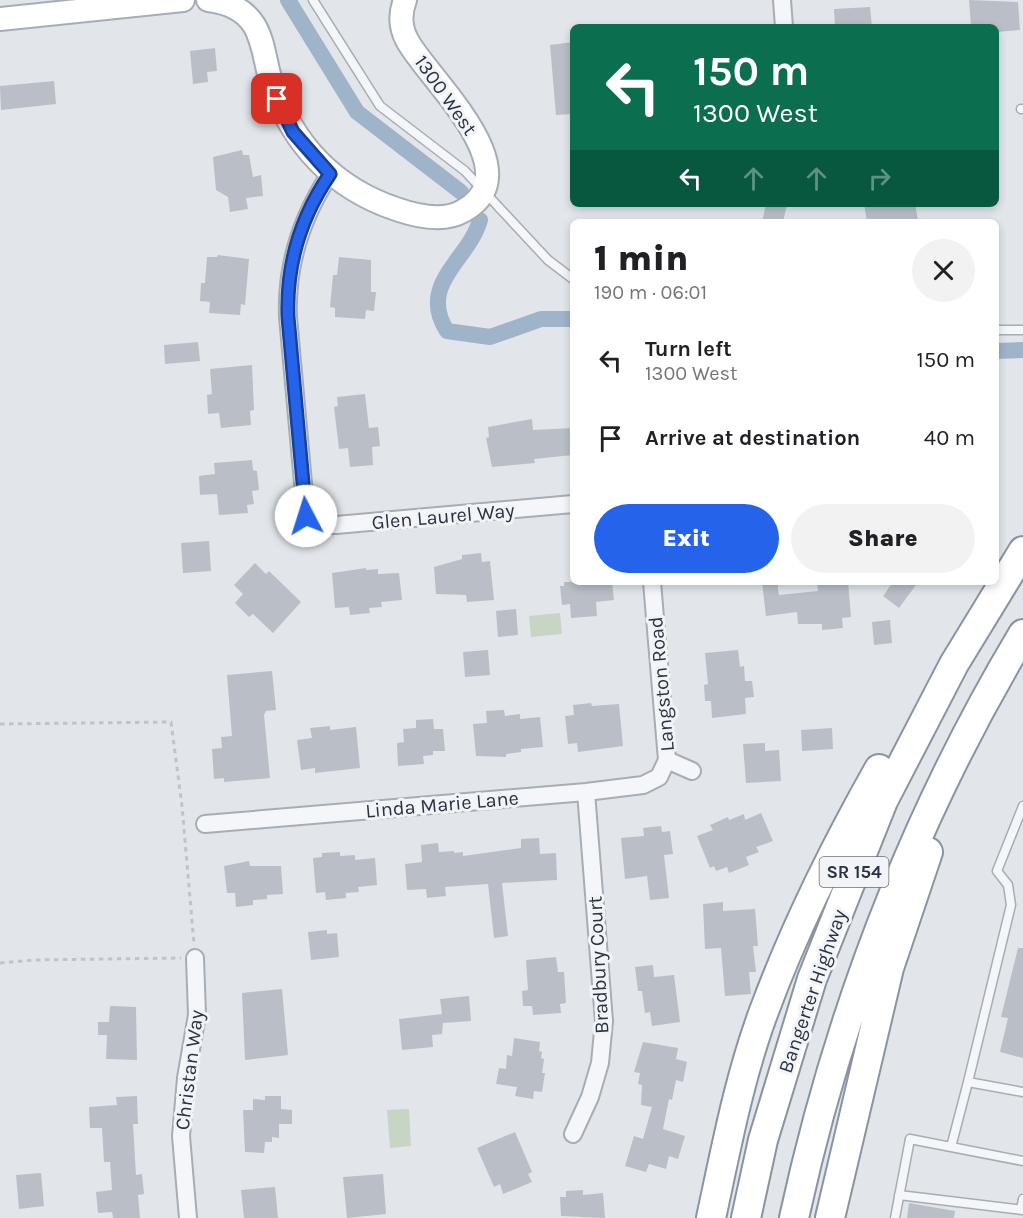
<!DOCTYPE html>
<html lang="en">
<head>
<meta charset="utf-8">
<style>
	body { margin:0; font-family:Karla,sans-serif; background:#f2f2f2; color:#202124; height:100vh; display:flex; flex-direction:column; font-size:22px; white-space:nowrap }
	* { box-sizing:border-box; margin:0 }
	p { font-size:20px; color:#757577 }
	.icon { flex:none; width:33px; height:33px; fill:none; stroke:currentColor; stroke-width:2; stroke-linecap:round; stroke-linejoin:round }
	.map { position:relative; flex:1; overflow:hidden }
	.drawer { position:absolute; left:570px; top:219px; width:429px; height:366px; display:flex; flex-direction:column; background:#fff; border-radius:9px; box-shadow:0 3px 9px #0003 }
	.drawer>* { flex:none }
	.top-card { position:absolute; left:570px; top:24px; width:429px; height:183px; border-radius:9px; box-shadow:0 3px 9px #0003; background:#0b6e4f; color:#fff; overflow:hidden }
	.pin { position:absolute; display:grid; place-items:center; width:51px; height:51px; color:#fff; margin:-26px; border-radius:12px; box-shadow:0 3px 9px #0006 }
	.me { position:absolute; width:66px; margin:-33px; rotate:355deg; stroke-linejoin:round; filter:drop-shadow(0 0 4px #0008) }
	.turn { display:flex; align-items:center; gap:21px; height:126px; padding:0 24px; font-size:27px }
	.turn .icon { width:78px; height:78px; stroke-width:2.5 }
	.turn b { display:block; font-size:42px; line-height:51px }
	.lanes { display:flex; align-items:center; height:57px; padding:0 24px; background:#0003; justify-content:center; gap:30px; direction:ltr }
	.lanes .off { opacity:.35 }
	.round { display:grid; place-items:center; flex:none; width:63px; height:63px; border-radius:32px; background:#f2f2f2 }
	.overview { display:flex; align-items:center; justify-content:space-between; height:102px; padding:0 24px }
	h1 { font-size:36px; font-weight:800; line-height:45px }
	.primary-button { display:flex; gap:12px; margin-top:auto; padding:12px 24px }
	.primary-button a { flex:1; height:69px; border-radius:36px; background:#2563eb; color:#fff; font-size:24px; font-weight:800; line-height:69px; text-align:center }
	.primary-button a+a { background:#f2f2f2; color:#202124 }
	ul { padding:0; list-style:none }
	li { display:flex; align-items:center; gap:18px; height:78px; padding:0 24px }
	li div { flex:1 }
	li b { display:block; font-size:22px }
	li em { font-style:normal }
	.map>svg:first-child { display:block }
	.green { fill:#c8d4c4 }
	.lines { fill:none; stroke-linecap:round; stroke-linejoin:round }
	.canal { stroke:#9fb3c9; stroke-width:16 }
	.building { fill:#babfc7 }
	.lane-casing { stroke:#a7adb4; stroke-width:11 }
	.street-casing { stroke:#a7adb4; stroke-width:20 }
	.secondary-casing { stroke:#a7adb4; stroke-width:26 }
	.highway-casing { stroke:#8a93a1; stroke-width:32 }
	.path { stroke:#c0c3c9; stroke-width:3; stroke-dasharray:4.5 4.5; stroke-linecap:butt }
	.lane { stroke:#f5f6f9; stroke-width:8 }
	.street { stroke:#f5f6f9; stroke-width:16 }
	.secondary { stroke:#fff; stroke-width:22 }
	.highway { stroke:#fff; stroke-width:28 }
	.route-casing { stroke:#184099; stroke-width:15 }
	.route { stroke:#2563eb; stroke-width:10 }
	.labels { text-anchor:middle; stroke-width:6; stroke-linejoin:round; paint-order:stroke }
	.shield { fill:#f2f4f8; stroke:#676d79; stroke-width:1.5 }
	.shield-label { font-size:18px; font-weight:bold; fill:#2b3342 }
	.street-label { font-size:20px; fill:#2b3342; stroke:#f2f4f8 }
</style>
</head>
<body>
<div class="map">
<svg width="1023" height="1218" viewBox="0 0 1023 1218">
	<rect width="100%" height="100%" fill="#e2e6ea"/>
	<path class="green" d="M560,613L562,634L531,637L529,616Z
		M409,1109L411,1146L390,1148L387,1110Z"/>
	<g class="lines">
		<path class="canal" d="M288,0L357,112L461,192
			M480,220C469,260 417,284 447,331L490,337L541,319H573
			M996,351L1023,350"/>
	</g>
	<path class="building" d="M969,0L1018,2L1020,30L996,32V27H971Z
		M870,7L872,27H835L834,9Z
		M573,42V114L556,115L550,45Z
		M215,48L217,71L207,72L208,82L193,84L190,51Z
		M54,81L56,104L1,110L0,86Z
		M242,150L243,155H249L253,177L261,175L263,196L246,198L248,209L230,212L228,197L216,190L213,157Z
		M766,204H787L783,222H762Z
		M864,204H915L918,220L867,222Z
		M218,255L249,259L245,305L241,304L240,315L209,313L210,302L200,301L201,283H205L207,257H217Z
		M339,257L371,260V292H376L374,311L366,310L365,319L335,317V308L330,307L333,275H337Z
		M198,342L200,361L165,364L164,345Z
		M252,365L254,410L250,411L251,425L221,428L219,413L208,414L207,395L212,394L210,369Z
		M365,394L369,428L378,427L380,446L372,447L373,465L350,467L348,448L339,449L334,407L338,406L337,397Z
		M532,419L533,430L573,428V455L534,459L535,463L492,467L486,438L489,437L488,427Z
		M252,460L253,470L257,471L259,490L252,491L254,504L247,505L248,513L219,515L217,494L200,495L199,476L215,474L214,463Z
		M209,541L211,571L183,573L181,543Z
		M481,553L482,562L490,561L494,600L467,602L466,595L436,594L434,567L462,559V555Z
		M255,563L266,574L269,571L301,602L273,633L253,614L249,617L235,603L243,594L234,585Z
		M366,568V570L378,569V574L399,573L402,600L381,602L382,607L369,608L370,613L350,615L349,607L335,608L332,573Z
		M564,582H612L614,600L596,602L597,616L571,618L570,604L562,605L560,586H564Z
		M762,582H777L779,595L818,591L817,582H848L851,617L842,618L843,628L822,630V624H798L797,612L766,616Z
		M893,582H918L899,608L883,596Z
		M516,609L518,635L498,637L496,611Z
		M890,620L892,643L874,645L872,622Z
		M488,650L490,675L465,677L463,652Z
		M738,650L740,667L744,666L745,681H752L754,697L745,698L746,714L712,718L711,701H705L704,685L708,684L705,653Z
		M272,671L276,710L266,711L264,715L270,778L224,782V778L214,779L212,749L222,748L221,737L232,736L227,675Z
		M591,703L592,706L619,704L623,746L578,752L577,743L568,744L565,716L574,715L573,705Z
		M504,710L505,716L520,714V719L540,717L543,747L521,749V752L506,754V757L476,756L473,724L487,723L486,711Z
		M433,719L434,729H443L445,751H433V755L423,756L424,764L398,766L397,743L404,742L403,729L416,728V720Z
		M330,726V730L356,727L360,768L315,773V768L301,770L297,740L312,738L310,728Z
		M832,728L833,749L802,751L801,730Z
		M765,743V751L779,750L781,781L746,783L743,744Z
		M761,813L773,841L756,847L759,852L746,857L749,865L729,873L727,867L716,871L714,866L710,868L697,836L713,830L710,825L728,817L729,820L744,814L745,820Z
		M661,826L662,832L670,831L673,854L664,855L669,898L650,900L647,876L625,879L621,838L644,836L643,828Z
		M539,838L540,854L556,853L557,880L502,883L508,936L494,938L488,884L445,887L446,896L427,898L426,889L407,890L405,864L422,862L421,845L438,843L439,852L454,851V853L463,852V856L521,848V839Z
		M340,852V856L355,855V860L375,858L377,885L358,887L359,892L346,893V898L326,900L325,892L316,893L313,858L322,857V853Z
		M249,861L250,866H281L283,894L267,895V899L253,900V905L236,907L235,893H227L224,866Z
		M723,902V911L755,909L758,946H753L756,972H749L751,994L725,996L721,948L705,949L703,904Z
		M327,930V934L337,933L339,957L311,960L308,932Z
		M1018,948H1023V1058L1000,1052L1008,1018L1001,1017Z
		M556,957L558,972H564L566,1003L560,1004L561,1013L533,1015L532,1006H523L522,991L528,990L526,960Z
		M653,965L654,977L674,975L680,1022L652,1026L650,1012L645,1013L642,991H638L635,967Z
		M282,989L288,1055L245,1060L242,993Z
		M469,996L471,1021L443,1023L442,1034L432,1035L433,1047L402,1050L399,1019L442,1014L440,999Z
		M110,1006L136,1007L137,1060L106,1059L107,1035H98V1022H109Z
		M514,1038L540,1042L539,1051L542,1052L541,1058L544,1059L542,1073H545L542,1092L534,1091L533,1099L515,1096L517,1087L496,1084L499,1068L506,1069L507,1055L512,1056Z
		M643,1042L678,1048L676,1059L687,1062L683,1082L676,1080L672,1100L669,1099L663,1129L685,1136L678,1159L669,1156L666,1169L649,1164L646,1172L625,1166L634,1136L643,1139L652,1107L641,1105L642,1085L638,1084L640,1073L634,1072Z
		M137,1096L138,1124H133L136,1175L142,1174L144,1194L138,1195L140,1218H113L112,1212L98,1213L96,1192L112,1190L110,1162H104L102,1128H90L89,1107L117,1105L116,1097Z
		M265,1096H281V1109L292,1110V1124H279V1138L272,1137V1142H265L264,1153L245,1152L243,1110H253V1099L265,1100Z
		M515,1132L532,1172L528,1174L532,1182L503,1194L500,1184L494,1187L477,1148Z
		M41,1173L44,1206L19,1209L16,1175Z
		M383,1174L386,1214L347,1218L343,1177Z
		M275,1187L278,1218H244L241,1190Z
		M583,1190V1195L603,1193L605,1218L561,1216L560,1197H566V1191Z
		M909,1203L955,1211L954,1218H907Z"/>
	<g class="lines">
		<defs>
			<path id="lane" d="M313,0L380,106L465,171L548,260L573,279
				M1021,109H1023
				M996,330H1023
				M1023,806L997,871L1008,885L1011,905L968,1082L1023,1092
				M951,1147L968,1082
				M899,1195L1023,1210
				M1021,1210L1023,1199
				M895,1218L910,1139L1023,1161"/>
			<path id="street" d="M782,0L784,27
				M330,174C301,218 286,264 288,317L306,516L323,525H336L573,504
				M667,760L692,771
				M205,824L586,792L643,785L659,777L667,760L652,582
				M573,1134L590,1097L600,1063L604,1021L586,792
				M188,1218L181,1136L186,1078L197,1015L195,958"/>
			<path id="secondary" d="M208,0C226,2 244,9 254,25C264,41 265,63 271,81C292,144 334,188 396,209C416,216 444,222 463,211C535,172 425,76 407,40C400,27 400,13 405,0
				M0,19L183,0"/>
			<path id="highway" d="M711,1218C726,1149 739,1078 764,1011C795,927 835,847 879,769
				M746,1218L763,1140L812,979L883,801L954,664L1023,551
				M794,1218C839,1011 914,816 1023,634
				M830,1218L889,968L928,852"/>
		</defs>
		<use href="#lane" class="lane-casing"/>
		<use href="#street" class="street-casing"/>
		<use href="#secondary" class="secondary-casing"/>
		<use href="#highway" class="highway-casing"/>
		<path class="path" d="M0,724L171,722L182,806L194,944
			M0,963L34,960L181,958"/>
		<use href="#lane" class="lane"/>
		<use href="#street" class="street"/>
		<use href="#secondary" class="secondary"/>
		<use href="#highway" class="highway"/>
	</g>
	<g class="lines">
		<defs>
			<path id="route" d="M277,99L293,132L330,174C300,218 286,264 288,317L306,516"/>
		</defs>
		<use href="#route" class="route-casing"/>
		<use href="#route" class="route"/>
	</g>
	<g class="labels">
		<rect class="shield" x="819.5" y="857" width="69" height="30" rx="4.5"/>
		<g class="shield-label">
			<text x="854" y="878">SR 154</text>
		</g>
		<g class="street-label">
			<text transform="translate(446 95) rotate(55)" y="7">1300 West</text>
			<text transform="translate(443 516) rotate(-5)" y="7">Glen Laurel Way</text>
			<text transform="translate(661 684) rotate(-95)" y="7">Langston Road</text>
			<text transform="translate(442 804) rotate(-5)" y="7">Linda Marie Lane</text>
			<text transform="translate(598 965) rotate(-93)" y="7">Bradbury Court</text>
			<text transform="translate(812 991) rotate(-71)" y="7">Bangerter Highway</text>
			<text transform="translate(189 1070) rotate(-83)" y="7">Christan Way</text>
		</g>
	</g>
</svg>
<div class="pin" style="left:277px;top:99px;background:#d93025"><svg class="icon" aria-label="arrive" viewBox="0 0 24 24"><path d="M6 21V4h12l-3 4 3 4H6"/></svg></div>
<svg class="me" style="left:306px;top:516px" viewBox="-20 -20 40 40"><circle r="19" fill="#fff"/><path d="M0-13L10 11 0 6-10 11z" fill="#2563eb"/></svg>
<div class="top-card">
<div class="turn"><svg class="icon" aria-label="left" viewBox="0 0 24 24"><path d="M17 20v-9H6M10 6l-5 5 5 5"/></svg><div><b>150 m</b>1300 West</div></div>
<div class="lanes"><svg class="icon" aria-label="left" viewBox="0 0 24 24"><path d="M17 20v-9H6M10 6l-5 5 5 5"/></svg><svg class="icon off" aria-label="ahead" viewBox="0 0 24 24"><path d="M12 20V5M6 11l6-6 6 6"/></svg><svg class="icon off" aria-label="ahead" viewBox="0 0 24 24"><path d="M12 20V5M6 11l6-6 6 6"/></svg><svg class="icon off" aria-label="right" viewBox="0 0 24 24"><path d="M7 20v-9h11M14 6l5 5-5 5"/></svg></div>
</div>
<section class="drawer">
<div class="overview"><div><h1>1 min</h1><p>190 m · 06:01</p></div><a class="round"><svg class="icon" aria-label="close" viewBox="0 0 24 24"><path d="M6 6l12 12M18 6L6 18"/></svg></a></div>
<ul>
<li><svg class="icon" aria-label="left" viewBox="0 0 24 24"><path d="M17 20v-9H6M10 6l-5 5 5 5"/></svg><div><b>Turn left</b><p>1300 West</p></div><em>150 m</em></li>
<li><svg class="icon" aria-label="arrive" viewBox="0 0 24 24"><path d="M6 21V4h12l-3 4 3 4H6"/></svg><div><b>Arrive at destination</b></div><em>40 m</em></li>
</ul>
<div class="primary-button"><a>Exit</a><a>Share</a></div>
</section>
</div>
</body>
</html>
